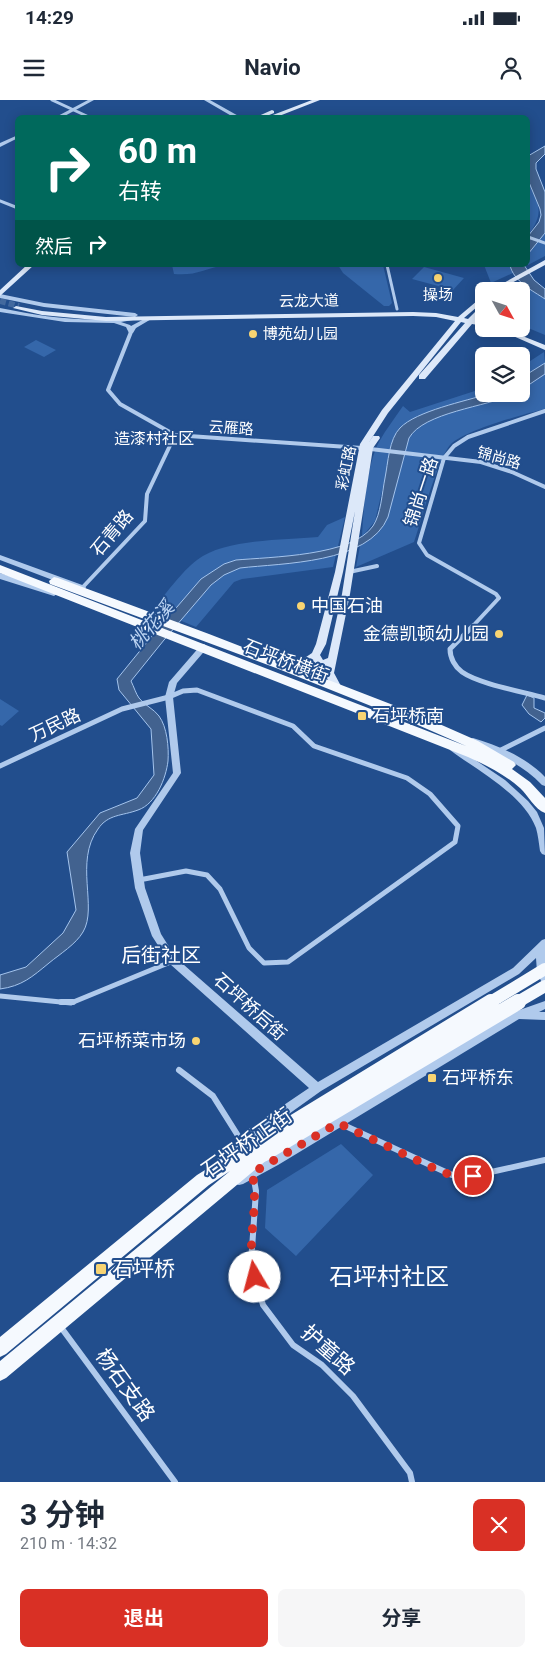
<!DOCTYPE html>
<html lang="zh">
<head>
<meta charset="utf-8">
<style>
	body { margin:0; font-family:Roboto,"Noto Sans SC",sans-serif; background:#f6f6f7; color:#1f2937; height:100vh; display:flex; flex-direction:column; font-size:19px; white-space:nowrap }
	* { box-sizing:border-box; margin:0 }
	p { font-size:16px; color:#747a83 }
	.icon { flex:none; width:28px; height:28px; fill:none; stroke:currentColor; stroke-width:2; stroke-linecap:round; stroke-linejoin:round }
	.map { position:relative; height:1382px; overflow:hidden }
	.drawer { display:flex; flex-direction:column; background:#fff; flex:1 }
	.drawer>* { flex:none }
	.guide { position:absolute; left:15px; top:15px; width:515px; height:152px; border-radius:8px; box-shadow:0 2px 12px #0003; background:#00695c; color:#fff; overflow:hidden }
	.needle { width:32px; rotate:130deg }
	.buttons { position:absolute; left:475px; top:182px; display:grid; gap:10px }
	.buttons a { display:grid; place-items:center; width:55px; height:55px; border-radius:8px; background:#fff; box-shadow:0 2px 12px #0003; font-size:25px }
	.pin { position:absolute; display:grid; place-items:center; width:42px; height:42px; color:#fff; margin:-21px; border:2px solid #fff; border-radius:50%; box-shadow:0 1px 5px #0007 }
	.me { position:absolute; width:55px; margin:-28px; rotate:352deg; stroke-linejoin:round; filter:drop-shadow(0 0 4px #0008) }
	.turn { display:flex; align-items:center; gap:18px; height:105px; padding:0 20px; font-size:22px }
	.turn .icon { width:65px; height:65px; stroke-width:2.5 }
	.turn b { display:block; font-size:35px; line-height:42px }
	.then { display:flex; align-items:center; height:48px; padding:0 20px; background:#0003; gap:10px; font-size:19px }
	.round { display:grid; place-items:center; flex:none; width:52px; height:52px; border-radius:8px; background:#f6f6f7 }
	.summary { display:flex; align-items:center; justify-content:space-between; height:85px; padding:0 20px }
	h1 { font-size:30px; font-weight:700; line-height:38px }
	.cta { display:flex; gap:10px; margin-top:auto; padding:10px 20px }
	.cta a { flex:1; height:58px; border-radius:8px; background:#d93025; color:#fff; font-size:20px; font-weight:700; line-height:58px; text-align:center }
	.cta a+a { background:#f6f6f7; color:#1f2937 }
	.status { display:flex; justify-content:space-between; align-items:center; height:35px; padding:0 25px; background:#fff; direction:ltr }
	.status svg { height:14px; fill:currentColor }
	header { display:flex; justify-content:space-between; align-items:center; height:65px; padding:0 20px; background:#fff; font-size:22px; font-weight:700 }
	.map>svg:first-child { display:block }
	.green { fill:#3567aa }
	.water { fill:#42628f; stroke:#a4c4ed }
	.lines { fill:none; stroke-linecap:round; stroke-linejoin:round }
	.secondary-tunnel { stroke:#43699e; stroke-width:6; stroke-dasharray:6 3; stroke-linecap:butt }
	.minor-far3 { stroke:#b0caec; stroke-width:3 }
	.minor-far2 { stroke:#b0caec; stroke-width:4 }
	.minor-far1 { stroke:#b0caec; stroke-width:5 }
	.minor { stroke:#b0caec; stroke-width:6 }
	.tertiary { fill:#b0caec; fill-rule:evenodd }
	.secondary { fill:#dce8f9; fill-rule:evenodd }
	.primary { fill:#f5f9fe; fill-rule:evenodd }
	.primary-bridge-far1 { stroke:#f5f9fe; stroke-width:12 }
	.primary-bridge { stroke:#f5f9fe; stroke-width:16 }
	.route { stroke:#d93025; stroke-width:9; stroke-dasharray:0 16.2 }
	.poi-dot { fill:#f8d472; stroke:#224e8d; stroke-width:2 }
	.labels { text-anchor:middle; stroke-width:4; stroke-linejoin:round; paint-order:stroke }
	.far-poi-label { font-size:15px; fill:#fff; stroke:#224e8d }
	.far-street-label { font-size:15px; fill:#fff; stroke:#224e8d }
	.far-quarter-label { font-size:16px; fill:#fff; stroke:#224e8d }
	.street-label { font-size:18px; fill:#fff; stroke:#224e8d }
	.poi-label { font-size:18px; fill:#fff; stroke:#224e8d; text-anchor:start }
	.water-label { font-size:19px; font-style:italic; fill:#bcd4f3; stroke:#224e8d }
	.quarter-label { font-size:20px; fill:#fff; stroke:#224e8d }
	.near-street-label { font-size:21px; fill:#fff; stroke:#224e8d }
	.near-poi-label { font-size:21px; fill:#fff; stroke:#224e8d; text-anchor:start }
	.near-quarter-label { font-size:24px; fill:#fff; stroke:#224e8d }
</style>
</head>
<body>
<div class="status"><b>14:29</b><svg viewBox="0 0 49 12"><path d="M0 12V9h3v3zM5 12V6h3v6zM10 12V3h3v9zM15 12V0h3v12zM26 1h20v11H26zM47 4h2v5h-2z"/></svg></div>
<header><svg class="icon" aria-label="menu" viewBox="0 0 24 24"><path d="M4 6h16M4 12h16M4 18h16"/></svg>Navio<svg class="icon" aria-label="person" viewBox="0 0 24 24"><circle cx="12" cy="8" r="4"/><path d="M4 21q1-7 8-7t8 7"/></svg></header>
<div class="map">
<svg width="545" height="1382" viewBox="0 0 545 1382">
	<rect width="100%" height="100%" fill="#224e8d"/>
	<path class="green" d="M528,80C539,107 545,111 528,136Z
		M545,133V156L528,165V154Z
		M172,165H224C204,169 196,176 174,174Z
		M338,165H383L392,203L389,206H384L343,173Z
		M484,165H510L513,173L491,183Z
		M424,167L464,178L453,190L412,179Z
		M523,183L545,199V235L521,225V191H509Z
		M36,240L56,250L44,257L24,247Z
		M544,252L545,263L521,278V267Z
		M545,274V309C524,314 466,330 451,344C438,357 421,422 414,442L356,467L360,446L375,435L385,423L409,338C424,312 486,307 514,294H521V290Z
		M484,288V294H488L419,316L399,329L393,344L375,421L362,437C363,412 367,364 379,342C386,329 395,318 403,306L410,312Z
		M345,417L333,467L242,479L234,482L196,527L153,509C165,495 182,471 197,460C224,439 284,440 318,437L327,425Z
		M0,599L19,611L2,626L0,625Z
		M341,1044L373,1075L296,1156L265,1128L267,1090Z"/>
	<path class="water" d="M545,46V54L536,63V69L545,92V133L528,154V136L539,122L541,115L540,109L528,80V56Z
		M510,165H524L534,180L545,189V199C533,191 513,181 510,165Z
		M545,263V274L521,290V278Z
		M488,294H514C486,307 424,312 409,338L388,417C369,464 282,463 240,468L224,475L211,485L164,540L131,581C134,587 136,594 139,598C144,605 154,609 159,616C167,627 169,647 168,661C166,678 156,704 138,710C122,716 108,714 98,729C74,762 98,807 83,832C76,844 60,854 49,863C32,877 22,886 0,889V875L26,867L63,833L76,810L67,752L100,713L137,698L154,675L151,629L119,590L117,579L152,536L201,479L224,464L236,460C270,457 353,456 373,426C381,414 382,393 385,378C388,363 389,339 400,328C416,311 466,301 488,294Z
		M527,595L534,598V608L545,613V618L541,622L529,614L522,605Z"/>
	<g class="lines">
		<path class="secondary-tunnel" d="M0,201L19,206"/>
		<path class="minor-far3" d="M52,0L91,18
			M0,101L18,108
			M528,137L545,143
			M387,165L397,209"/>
		<path class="minor-far2" d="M131,232L108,290L120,304L175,335L362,348L481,362L512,372L545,387
			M349,472L377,466
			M82,488L145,421L147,394L175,335
			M472,527L499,498L496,494L427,455L419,443L444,358L454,346L468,337L545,311"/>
		<path class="minor-far1" d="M473,526L450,549C450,558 455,567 462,572C479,584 524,592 545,598
			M499,651L545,628
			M0,666L122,609L169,597L183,591L197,590L293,626L314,646L407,678L430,694L458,726L455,742L288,862L264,863L249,848L220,789L207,775L186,771L139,780
			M0,896L71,903L173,861"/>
		<path class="minor" d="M61,902H73
			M179,970L213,996L242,1042
			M339,1023L452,1075L473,1076L545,1060
			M253,1074L256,1091L251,1163L263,1205L293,1245L322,1265L353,1296L410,1373L412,1382
			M60,1226L175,1382"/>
		<path class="tertiary" d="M88,0H94L61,18H54Z
			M204,0H210L242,18H235Z
			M18,35V38L0,47V43Z
			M0,194L44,203L135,213L138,215L135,217L44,207L0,198Z
			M0,208C44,217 86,223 131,217L134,219L133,220L121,222L130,225L131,226L148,217L153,218L136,228L133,233H129L126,227L114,223L65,222L0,212Z
			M0,455L85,486L86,488L82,491L79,490L0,460Z
			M0,473L57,491L58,493L54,496L0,479Z
			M204,544L208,547L177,583L173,597L181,673L143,730L140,753L145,788L161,834L176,858L318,982L513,868L542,840L545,839V884L542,883L537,872L536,858L519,874L321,991L258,1036L226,1066L222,1067L218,1066L217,1062L218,1058L250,1028L309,988L170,864L152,836L135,788L130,753L135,729L173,673L165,597L169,582L201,545Z
			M473,638C499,646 526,657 545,677V686L542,685C522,664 497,653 470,643L469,641L470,639Z
			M453,645L505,680L528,701L537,712L544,728L545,755L542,754L540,751C539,744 538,735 536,728C523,694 478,671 450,650L449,648Z
			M545,901V909L539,912H545V920L519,919L278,1065L243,1084L239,1085L235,1084L234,1080L235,1076L270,1057L511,913Z"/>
		<path class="secondary" d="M312,0H320L274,18H265Z
			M272,10L274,11V13L262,18H254Z
			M545,160V165L497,191H489Z
			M27,165H34L0,196V190Z
			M484,195V201L464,218L468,219L484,203V210L475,220L484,222V226L472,224L425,279H419V275L465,223L461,222L388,313L368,344L373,336H379L380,338L373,348L350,494L334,573L342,588L337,591L334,590L324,573L326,566H320L312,561L295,572H289L287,570L312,553L316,544L335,472L360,344L382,310L455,221L436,217L413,216L106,221L42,215L13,208L16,206L42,211L106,217L413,212L436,213L458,217ZM355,411L342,494L328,558L323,560L320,555L326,544L343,472Z
			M497,229H505L545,245V250Z"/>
		<path class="primary" d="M0,465L466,646L411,622L276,568L50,484L49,481L54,477L58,478L209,534L419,615L478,641L514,662L516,665L512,669L530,682L545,698V713C535,710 528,695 520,688C504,674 486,665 468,657L0,473Z
			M257,1038L262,1040L264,1047L268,1049L271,1054L268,1059L6,1278L0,1281V1261L230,1071L209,1085L6,1254L0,1257V1237L197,1075Z"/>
		<path class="primary-bridge-far1" d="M489,903L545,869
			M516,903L545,886"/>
		<path class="primary-bridge" d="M257,1045L491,902
			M263,1054L518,902"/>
	</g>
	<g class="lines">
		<path class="route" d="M255,1177C245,1143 260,1108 252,1073L338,1023L442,1072L452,1075L473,1076"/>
	</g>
	<g class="poi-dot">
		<circle cx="438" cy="178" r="5"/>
		<circle cx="253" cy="234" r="5"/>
		<circle cx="301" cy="506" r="5"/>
		<circle cx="499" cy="534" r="5"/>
		<rect x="357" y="611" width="10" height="10" rx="2.5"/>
		<circle cx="196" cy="941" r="5"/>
		<rect x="427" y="973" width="10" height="10" rx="2.5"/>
		<rect x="95" y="1163" width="12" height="12" rx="2.5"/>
	</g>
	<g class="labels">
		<g class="far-poi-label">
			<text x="438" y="200">操场</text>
			<text x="263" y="239" text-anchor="start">博苑幼儿园</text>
		</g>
		<g class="far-street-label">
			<text transform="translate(309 201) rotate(-1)" y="5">云龙大道</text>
			<text transform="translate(231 328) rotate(4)" y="5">云雁路</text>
			<text transform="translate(499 358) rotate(16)" y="5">锦尚路</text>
			<text transform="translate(346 368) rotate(-78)" y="5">彩虹路</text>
		</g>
		<g class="far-quarter-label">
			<text x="154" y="344">造漆村社区</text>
		</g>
		<g class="street-label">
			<text transform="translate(421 392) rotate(-72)" y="6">锦尚一路</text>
			<text transform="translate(112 433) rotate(-50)" y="6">石青路</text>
			<text transform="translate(286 561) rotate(21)" y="6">石坪桥横街</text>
			<text transform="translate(55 625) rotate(-25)" y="6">万民路</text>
			<text transform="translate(250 907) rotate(42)" y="6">石坪桥后街</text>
		</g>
		<g class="poi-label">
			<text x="311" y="512">中国石油</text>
			<text x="489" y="540" text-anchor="end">金德凯顿幼儿园</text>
			<text x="372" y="622">石坪桥南</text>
			<text x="186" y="947" text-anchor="end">石坪桥菜市场</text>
			<text x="442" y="984">石坪桥东</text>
		</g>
		<g class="water-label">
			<text transform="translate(151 525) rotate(-49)" y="7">桃花溪</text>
		</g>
		<g class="quarter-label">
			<text x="161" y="862">后街社区</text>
		</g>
		<g class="near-street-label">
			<text transform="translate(247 1043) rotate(-35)" y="7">石坪桥正街</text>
			<text transform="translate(328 1250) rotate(41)" y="7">护童路</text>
			<text transform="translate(125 1285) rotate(54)" y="7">杨石支路</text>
		</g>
		<g class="near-poi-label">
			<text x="112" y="1176">石坪桥</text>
		</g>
		<g class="near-quarter-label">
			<text x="389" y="1185">石坪村社区</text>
		</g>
	</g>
</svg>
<div class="buttons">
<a><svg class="needle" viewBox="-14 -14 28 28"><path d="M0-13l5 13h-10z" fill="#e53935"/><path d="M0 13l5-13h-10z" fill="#747a83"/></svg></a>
<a><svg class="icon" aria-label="layers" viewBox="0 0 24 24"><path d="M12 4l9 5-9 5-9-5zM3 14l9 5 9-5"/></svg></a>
</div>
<div class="pin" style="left:473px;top:1076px;background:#d93025"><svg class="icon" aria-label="arrive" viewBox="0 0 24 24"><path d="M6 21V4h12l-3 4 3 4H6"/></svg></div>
<svg class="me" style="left:255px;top:1177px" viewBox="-20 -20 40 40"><circle r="19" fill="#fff"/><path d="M0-13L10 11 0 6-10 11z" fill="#d93025"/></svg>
<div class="guide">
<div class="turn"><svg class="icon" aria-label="right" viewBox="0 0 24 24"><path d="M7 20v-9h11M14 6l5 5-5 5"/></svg><div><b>60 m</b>右转</div></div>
<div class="then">然后<svg class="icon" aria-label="right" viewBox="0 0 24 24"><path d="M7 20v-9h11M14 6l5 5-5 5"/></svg></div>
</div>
</div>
<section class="drawer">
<div class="summary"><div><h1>3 分钟</h1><p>210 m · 14:32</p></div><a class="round" style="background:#d93025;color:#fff"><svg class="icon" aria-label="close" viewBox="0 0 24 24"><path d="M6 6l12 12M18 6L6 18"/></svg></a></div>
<div class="cta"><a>退出</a><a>分享</a></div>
</section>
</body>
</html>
